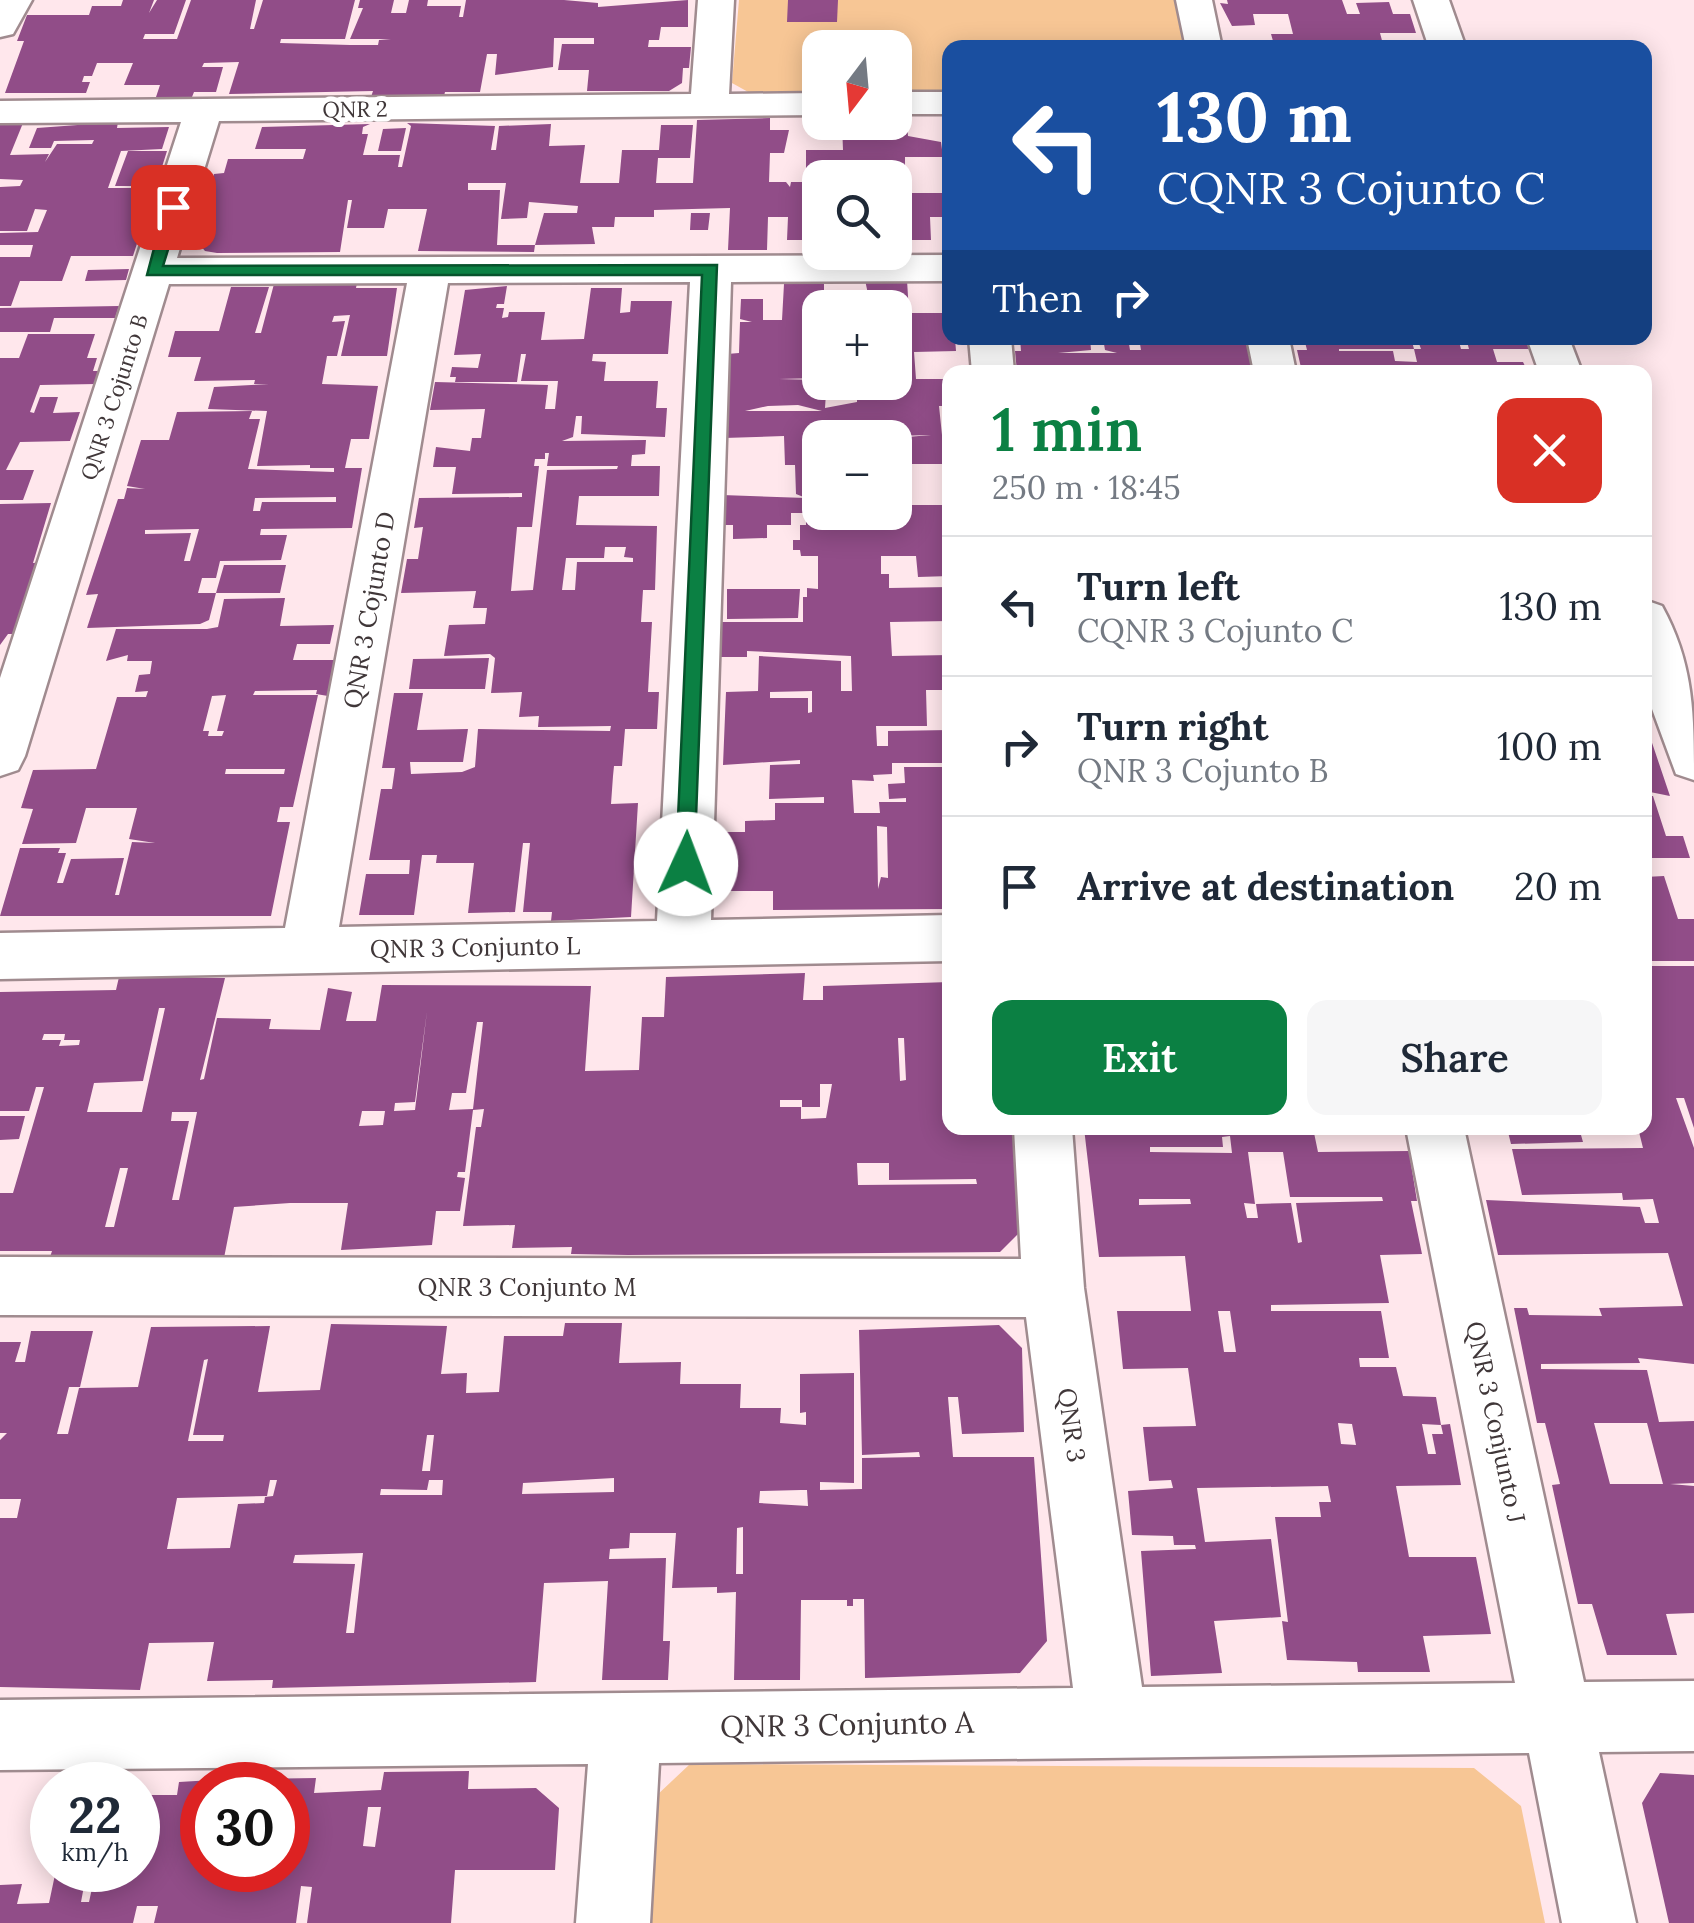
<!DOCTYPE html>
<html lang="en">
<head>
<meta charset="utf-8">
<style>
	body { margin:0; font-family:Lora,serif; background:#f6f6f7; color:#1f2937; height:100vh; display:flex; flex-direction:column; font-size:38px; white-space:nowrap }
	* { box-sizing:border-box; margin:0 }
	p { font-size:32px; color:#747a83 }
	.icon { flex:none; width:55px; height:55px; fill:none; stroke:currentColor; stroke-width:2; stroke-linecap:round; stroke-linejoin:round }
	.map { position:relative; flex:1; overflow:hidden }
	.panel { position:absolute; left:942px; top:365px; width:710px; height:770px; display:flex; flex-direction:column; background:#fff; border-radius:20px; box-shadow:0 5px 25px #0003 }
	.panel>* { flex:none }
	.guide { position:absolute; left:942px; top:40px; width:710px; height:305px; border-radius:20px; box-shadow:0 5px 25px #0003; background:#1a4fa0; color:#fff; overflow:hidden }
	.needle { width:65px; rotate:196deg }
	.tools { position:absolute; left:802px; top:30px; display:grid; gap:20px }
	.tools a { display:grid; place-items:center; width:110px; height:110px; border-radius:20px; background:#fff; box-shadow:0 5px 25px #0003; font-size:50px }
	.speed { position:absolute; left:30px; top:1762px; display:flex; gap:20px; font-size:50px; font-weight:700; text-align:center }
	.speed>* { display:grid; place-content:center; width:130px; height:130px; border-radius:50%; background:#fff; box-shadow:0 5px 25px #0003; line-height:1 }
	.speed small { font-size:25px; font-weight:400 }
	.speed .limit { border:15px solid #d22; background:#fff; color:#111 }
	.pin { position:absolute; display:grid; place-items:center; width:85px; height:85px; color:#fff; margin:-42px; border-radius:20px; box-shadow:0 5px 15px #0006 }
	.me { position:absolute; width:110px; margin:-55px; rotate:2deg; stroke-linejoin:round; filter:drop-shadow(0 0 8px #0008) }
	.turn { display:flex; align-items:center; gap:35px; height:210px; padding:0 50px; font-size:45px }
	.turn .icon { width:130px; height:130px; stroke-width:2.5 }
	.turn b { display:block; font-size:70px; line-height:85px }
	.then { display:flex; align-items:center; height:95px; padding:0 50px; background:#0003; gap:20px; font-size:38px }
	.round { display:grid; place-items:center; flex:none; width:105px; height:105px; border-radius:20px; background:#f6f6f7 }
	.head { display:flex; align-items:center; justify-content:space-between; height:170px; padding:0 50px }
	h1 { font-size:60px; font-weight:600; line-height:75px; color:#0b8043 }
	.primary-button { display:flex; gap:20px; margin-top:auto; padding:20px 50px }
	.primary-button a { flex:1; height:115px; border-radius:20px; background:#0b8043; color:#fff; font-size:40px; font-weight:600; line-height:115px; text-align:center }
	.primary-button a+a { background:#f6f6f7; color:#1f2937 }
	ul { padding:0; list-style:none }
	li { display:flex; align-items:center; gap:30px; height:140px; padding:0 50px; border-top:2px solid #e0e1e3 }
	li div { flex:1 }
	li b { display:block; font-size:38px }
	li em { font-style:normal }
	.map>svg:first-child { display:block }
	.green { fill:#f7c695 }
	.building { fill:#914d88; fill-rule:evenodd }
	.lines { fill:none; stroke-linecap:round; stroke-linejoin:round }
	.minor-casing { stroke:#a08b8f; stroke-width:5 }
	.minor { fill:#fff; fill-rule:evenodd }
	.route { fill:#0b8043; stroke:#07532c; stroke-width:2.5 }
	.labels { text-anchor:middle; stroke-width:10; stroke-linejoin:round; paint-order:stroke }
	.far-street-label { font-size:22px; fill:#403739; stroke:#fff }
	.street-label { font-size:25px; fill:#403739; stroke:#fff }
	.near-street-label { font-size:30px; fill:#403739; stroke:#fff }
</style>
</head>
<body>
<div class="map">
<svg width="1694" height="1923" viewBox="0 0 1694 1923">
	<rect width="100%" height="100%" fill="#ffe7ec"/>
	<path class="green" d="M739,0H1179L1188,47L950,48V92H895V48H820V92L750,93L732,83Z
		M690,1764L1474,1768L1521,1806L1545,1923H650L655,1797Z"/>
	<path class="building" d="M123,0H154L149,13L157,0H186L174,34H145L143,39H177L191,0H256L250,29H254L263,0H355L345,39H281L280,43L350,45H378L379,40L391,39H350L363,8H358L360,0H394L391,13H406L409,0H428L427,6H461L459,17H463L466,0H564L598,3V7L688,0V27H661L659,40H649L648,47H691L689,68H683L682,83L669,91H587L589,70H558L562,44H594V38H554L553,67L495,75L497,54H487L480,92H445L444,96L371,97L373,91L229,94L239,62L204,63L202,67H223L216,92H194L192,97H156L160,85H124L133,63H97L92,76H84L82,82H90L86,93H5L24,41H17L27,15H89L92,6H121Z
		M788,0H838L837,22H787Z
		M1227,0H1342L1347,14H1360L1356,3L1389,2L1393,14H1410L1416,33H1380L1384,48H1275L1271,34H1293L1288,14H1253L1255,25L1232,26L1220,3L1228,4Z
		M770,118V130H789L784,153H770L769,182H786L790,187L791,182H820V220H806V240H787L788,217H768L767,250H728L730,208L654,210V217H615L614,227H592L595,244L535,245L544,213H577L578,206L529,202L527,218L501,219L506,183H468V190H500L497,245H535L534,252L418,251L427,209H388L384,228H347L352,200H348L340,252L217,253L205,251L194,238L211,197H207L214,174L224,173L228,159H303L306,149H255L262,127L370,124L363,127L362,134H368L363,155H400L398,167H402L411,126L407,123L495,126L491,150H496L499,126L551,124L549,146L585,145L580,183H619L622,150H659L661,125H693L690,158H658L656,183H693L697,120Z
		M118,122L117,128L169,127L162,149L121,151L108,188H155L133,256H71L62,281H20L11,306H0V257H30L33,245H0V233L38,232L47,210L35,209L27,231H0V187L20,186L23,180L0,179V123H23L10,155L49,154L45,162L57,144H92L94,140L54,141L51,148H29L37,128Z
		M842,124H907L908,136L941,142L943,157H905V169L843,170L844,178L806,179V150H843Z
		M406,128L401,151H378L383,129Z
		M128,151H167L156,186H115Z
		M895,193H943L944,217H930L931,240H895Z
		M691,213H710L708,230H690Z
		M129,269L126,280L85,281L88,270Z
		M865,280H907L909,313H950V338H955L956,351L914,352L916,379H950V406H939L942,435H950V464H895V438L931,435L820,438V512H895V494H901V505H950V576L918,577L916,556H881V574H889V588L950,587V621L890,622L892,656L950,655V690H926L927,726H876L877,746H888V731L950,730V763H892V774L873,775L874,781L852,780L854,813H880L879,802H906V798L889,799L888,784L905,783L904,767H950V909L773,910V891H724L726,832H745V821L775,820V803H824V797L769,799L770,765L800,764V760L723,765L726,692L758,691L759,656L841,661V691H852L851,656L747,651V657H716L718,622H803V597H807V588L818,589V556H801L800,550H793V540H800V525H806V513H791V525H767V538L733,539V525H721L722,495L806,498L796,494L795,465H785L784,436L724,438L727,354L739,353L740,322H752L740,319L741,299H763V320H782L784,284H824V301L817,300L820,378L779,379L895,382V308H871ZM826,393L857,394V402L825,408ZM798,405L822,411H745L768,406ZM812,691V712L808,713V698H770V692ZM877,826L887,827L888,878L881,877L878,889Z
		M357,283L356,288H397L387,356H341L350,315L334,316L332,322L345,321L337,356H327L322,384L378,386L369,439H351L345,468H362L352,528L261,529L260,535H287L281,560L220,561L216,578H202L198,593H216L209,620L200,624L87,628L98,594L86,595L118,499H124L127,488L145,489L127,486L141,440H169L177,412L252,411L249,419H260L248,469L334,472V468H310V465L257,466L267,411L208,409L214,387L269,384H254L255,380L194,381L201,357H168L175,331H219L231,287H269L255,333H261L274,284ZM336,497V502H262L260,511H253L255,498ZM199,529L190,561H184L191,533L145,534V530Z
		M507,286L504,304H497L496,308H504L502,318L508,317L509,312H545L541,340L584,339L591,288H622L620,313L630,312L631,301H672L668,354H593L592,361L606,362L604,381H658L656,408H667L665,437L581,434L582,416H576L573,437L562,441L646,440L645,454L632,455L631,466H660L659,496H579L576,525L657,526L655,590H643L641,622H652L648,692H659L657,729H625L622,766H614L613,776L611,804L638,803L631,917L551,921L552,912H523L530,843H523L515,912L468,913L474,863H436L437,855H422L414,915H359L366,874H409L410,860H369L381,789H392L395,768H382L394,693H423L417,730L468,729L463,762H410L411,774L462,772L475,767L478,729L610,731L611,726L538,727L539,716L519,717L522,692L491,693L495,658L490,654L444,656L449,625L485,624L487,608H473L476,591L401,593L407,559H418L423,527L414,528L419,498L522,497V493L452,494L456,467H433L436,447L470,451L472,438H481L485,409L430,410L435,382L548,385L545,409H555L558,381H521L526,354H521L517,382H455L456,377H450L452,367L478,368L481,354L454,355L465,290ZM545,453H549L547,466H618L617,469L547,470L533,590L511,591L517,527H532L539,466H534L535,459H545ZM605,547H626L624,557L633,558V562H577L575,590H562L566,558H604Z
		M833,290H862L863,308H833Z
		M119,306L115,318H54L50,332H0V308Z
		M28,334H95L87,358H97L93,371H100L96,384L40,385L30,412L34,413L40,397H58L53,413L80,412L70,441L20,442L6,470H34L23,500H0V358H19Z
		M1020,338H1090L1091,350L1058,353H1117L1105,350L1103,338H1128L1130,350H1141L1139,338H1245L1253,372H1073L1072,365L1067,366L1068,372H1017L1015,351H1021Z
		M1304,338H1411L1414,349H1339V351H1393L1395,361L1417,362L1414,349H1421L1417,338H1458L1461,349H1469L1466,338H1525L1529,349H1493L1497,362H1523L1528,372H1302L1297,350H1307Z
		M51,503L33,563L44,562L19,634H8L0,645V504Z
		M224,565H286L280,593H216Z
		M727,589H800L798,618L727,619Z
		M285,598L280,626L334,625L330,644H297L293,660H335L328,696L316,694L317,690L255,691L253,695H318L293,807H280L277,822H290L271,916H0L20,848H60L58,853H66L57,883H63L71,859L124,858L115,895H119L132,842L155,843L129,839L137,808H86L76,843L22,844L33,809L21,808L33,770L96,769L117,697H146L148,691L135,692L139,675L150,674L152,661H127L128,655L106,661L116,629H207L218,627L224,599ZM226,695L217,731H224L222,736H208L209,731H203L212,696ZM226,769H285L284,774H225Z
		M489,658L485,689H409L413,659Z
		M1645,725H1646L1670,796L1645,791Z
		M1645,796H1653L1666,836H1683L1690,858H1652L1645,836Z
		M1664,876L1678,919H1694V961H1645V877Z
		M1645,966H1694V1128L1684,1098H1676L1694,1148V1364L1638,1358L1640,1363L1541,1364V1369L1647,1370L1659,1422L1694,1421V1483L1670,1484L1694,1486V1613L1666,1614L1677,1655H1607L1592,1604H1578L1552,1485L1560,1484L1545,1423H1537L1514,1308H1527L1529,1315L1602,1316L1599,1308L1683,1306L1668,1253L1498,1255L1486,1200L1640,1207L1645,1223H1659L1653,1199L1623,1200L1622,1193L1522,1195L1512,1149L1643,1148L1638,1128H1645ZM1594,1423H1647L1663,1484H1610Z
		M805,973L803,1000H823V986L950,982V1128H1014L1020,1232L1000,1252L628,1255L571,1254L572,1247L512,1248L515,1225L463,1226L476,1127H481L484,1109L473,1110L465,1172H458L457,1177L465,1178L460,1211H436L432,1245L341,1250L348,1203H290L234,1207L224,1258L49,1260L52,1251H0V1193H13L44,1087H36L29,1111H0V992L116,990L119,977L225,978L200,1080L204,1079L217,1018L271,1019L269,1029L320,1030L328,988L352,992L346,1021H376L382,985L591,986L585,1071L639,1070L642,1017H664L666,977ZM159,1008H165L142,1112H87L94,1083L143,1081ZM427,1011L415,1110L394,1111L395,1103L415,1102ZM477,1022H483L473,1109L449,1110L452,1093H466ZM44,1034H65L64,1040H80L79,1045L59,1046L61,1040H42ZM898,1038H904L906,1080L900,1081ZM820,1084H832L826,1118L801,1119V1107H780V1100H802V1107H820ZM362,1111H385L383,1125L359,1126ZM172,1112H197L179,1200H172L189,1121H171ZM857,1163H889V1180L976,1179L977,1184L858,1185ZM120,1168H128L114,1227H105Z
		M0,1116H25L19,1139L0,1140Z
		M1084,1128H1313L1318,1152L1409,1151L1417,1201H1411L1422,1254L1380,1255L1389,1303L1271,1305V1311H1381L1389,1358H1359L1360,1367H1396L1403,1396L1436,1397L1441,1425L1422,1424L1428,1454H1436L1432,1434H1443L1441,1425L1450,1424L1461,1485L1396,1486L1409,1557H1476L1491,1634L1423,1636L1430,1672H1358L1357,1662L1287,1660L1282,1621L1288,1622L1275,1517H1321L1319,1502H1331L1328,1486L1197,1488L1205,1542L1271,1539L1281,1617L1214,1621L1222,1673L1151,1676L1141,1551L1196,1549L1195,1545H1174L1173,1536L1132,1535L1128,1491L1173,1488L1171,1480L1149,1481L1143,1427L1196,1426L1188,1368L1123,1369L1117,1311H1191L1185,1256L1099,1257ZM1230,1136L1232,1153L1150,1152V1147H1223L1222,1137ZM1248,1152H1283L1290,1197H1382L1383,1201L1296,1203L1302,1242L1298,1243L1291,1203L1256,1204L1258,1218H1247L1244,1203L1255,1204ZM1139,1199H1190L1191,1204L1139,1205ZM1218,1311H1230L1236,1352H1224ZM1338,1423L1352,1424L1356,1445L1341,1444Z
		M1507,1128H1579L1583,1142L1511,1144Z
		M565,1323H622L619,1363L681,1362L680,1384H741L740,1408H781L780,1423L806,1425V1412L800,1413V1374L854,1373V1483L820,1482V1490L862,1489V1458L920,1457L919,1452L862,1455L859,1330L999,1325L1022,1348L1024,1432L962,1434L958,1397H948L953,1457H1034L1047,1641L1020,1673L865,1678L864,1599H853V1606H847V1600H801L800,1680H734L736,1592L717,1593V1587L672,1588L676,1533H630L629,1548L610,1549L609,1559L666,1558L663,1641H670L668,1680H602L608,1581L544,1583L536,1682L272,1688L273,1680L207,1681L214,1642L149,1643L140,1690L0,1687V1518H17L21,1499H0V1440L7,1433H0V1342H21L15,1362H25L31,1331H93L80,1387H69L57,1434H68L79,1388L138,1387L151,1327L270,1326L258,1392L320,1390L331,1324L447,1326L441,1374L467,1373L466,1393L499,1392L504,1336H563ZM208,1359L193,1435H224L223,1441H188L204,1360ZM427,1435H434L430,1471H422ZM614,1478V1492L522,1494L523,1483ZM270,1480H277L273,1496L265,1497L264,1503L238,1504L230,1548L167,1549L177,1498L267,1496ZM429,1480H443L442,1495H380L381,1489L427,1490ZM801,1490H807L808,1506L759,1503L760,1491ZM743,1527V1574H736L737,1528ZM363,1553L354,1633H346L355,1564L293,1563L295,1555Z
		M469,1771L468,1789L536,1788L559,1808L555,1870H455L451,1923H307L312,1887L301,1886L296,1923H154L158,1906H137L133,1923H0V1885L22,1884L17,1904L49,1903L56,1870H87L81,1902H89L96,1870H138V1795H177L179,1782L213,1780L212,1785H202V1870H288V1785H248L249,1779L316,1778L314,1793L381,1790L384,1772ZM368,1807H381L375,1847L363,1846Z
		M1660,1773L1694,1775V1923H1669L1642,1803Z"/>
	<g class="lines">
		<defs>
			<path id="minor" d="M0,0H32L13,34L0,37Z
				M698,0H734L729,94L820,93V115L219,121L177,258L950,255V281L731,282L711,920L950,915V961L0,979V933L285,928L407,283L169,284L25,756L18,770L0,776V678L181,122L0,123V101L691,94ZM690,282L657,921L339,927L448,283Z
				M1176,0H1212L1222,48H1186Z
				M1413,0H1449L1466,48H1429Z
				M895,92H950V114H895Z
				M969,338H1011L1014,372H972Z
				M1247,338H1289L1296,372H1254Z
				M1527,338H1569L1582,372H1539Z
				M1645,600L1662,606C1694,664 1694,715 1694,780L1676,774L1645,690Z
				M1014,1128H1072L1084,1288L1142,1687L1515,1683L1406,1128H1464L1584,1682L1694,1681V1751L1599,1752L1636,1923H1562L1529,1753L659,1763L650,1923H576L588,1764L0,1770V1700L1073,1688L1026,1317L0,1315V1257L1021,1259Z"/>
		</defs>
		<use href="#minor" class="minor-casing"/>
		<use href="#minor" class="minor"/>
	</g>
	<path class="route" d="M173,202L181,207L163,266L717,265L694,870H679L676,864L702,275H147L165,207Z"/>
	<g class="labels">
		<g class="far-street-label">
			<text transform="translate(355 109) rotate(-1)" y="8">QNR 2</text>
			<text transform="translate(114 397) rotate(-72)" y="8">QNR 3 Cojunto B</text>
		</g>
		<g class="street-label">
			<text transform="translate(369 610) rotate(-80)" y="9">QNR 3 Cojunto D</text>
			<text transform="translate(475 947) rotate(-1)" y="9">QNR 3 Conjunto L</text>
			<text x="527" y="1296">QNR 3 Conjunto M</text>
			<text transform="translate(1496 1422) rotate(78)" y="9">QNR 3 Conjunto J</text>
			<text transform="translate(1072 1425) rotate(82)" y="9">QNR 3</text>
		</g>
		<g class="near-street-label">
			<text transform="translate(847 1725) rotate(-1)" y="10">QNR 3 Conjunto A</text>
		</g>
	</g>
</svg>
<div class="tools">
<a><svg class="needle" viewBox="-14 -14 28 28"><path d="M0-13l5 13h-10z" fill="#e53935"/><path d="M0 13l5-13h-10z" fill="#747a83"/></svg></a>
<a><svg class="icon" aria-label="search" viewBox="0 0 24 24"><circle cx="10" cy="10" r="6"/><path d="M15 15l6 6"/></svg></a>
<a>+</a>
<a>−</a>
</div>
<div class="speed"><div>22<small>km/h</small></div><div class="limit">30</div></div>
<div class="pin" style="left:173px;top:207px;background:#d93025"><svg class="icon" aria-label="arrive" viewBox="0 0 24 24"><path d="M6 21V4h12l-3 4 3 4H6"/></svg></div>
<svg class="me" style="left:686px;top:864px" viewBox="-20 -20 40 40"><circle r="19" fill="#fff"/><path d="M0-13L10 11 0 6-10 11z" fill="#0b8043"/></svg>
<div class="guide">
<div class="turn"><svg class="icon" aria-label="left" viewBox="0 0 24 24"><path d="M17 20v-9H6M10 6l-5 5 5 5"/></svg><div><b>130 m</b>CQNR 3 Cojunto C</div></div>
<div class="then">Then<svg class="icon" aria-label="right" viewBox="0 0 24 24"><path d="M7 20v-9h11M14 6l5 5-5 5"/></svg></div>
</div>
<section class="panel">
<div class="head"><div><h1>1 min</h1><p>250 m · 18:45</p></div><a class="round" style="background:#d93025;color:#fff"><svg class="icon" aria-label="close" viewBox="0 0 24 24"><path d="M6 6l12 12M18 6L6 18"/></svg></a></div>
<ul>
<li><svg class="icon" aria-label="left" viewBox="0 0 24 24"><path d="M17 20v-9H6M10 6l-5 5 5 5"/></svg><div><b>Turn left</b><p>CQNR 3 Cojunto C</p></div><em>130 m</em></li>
<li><svg class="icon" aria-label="right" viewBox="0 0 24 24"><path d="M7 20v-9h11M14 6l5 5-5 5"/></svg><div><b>Turn right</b><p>QNR 3 Cojunto B</p></div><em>100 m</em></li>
<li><svg class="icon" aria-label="arrive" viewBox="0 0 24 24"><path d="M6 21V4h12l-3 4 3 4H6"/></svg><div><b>Arrive at destination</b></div><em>20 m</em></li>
</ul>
<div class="primary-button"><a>Exit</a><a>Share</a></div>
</section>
</div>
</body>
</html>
